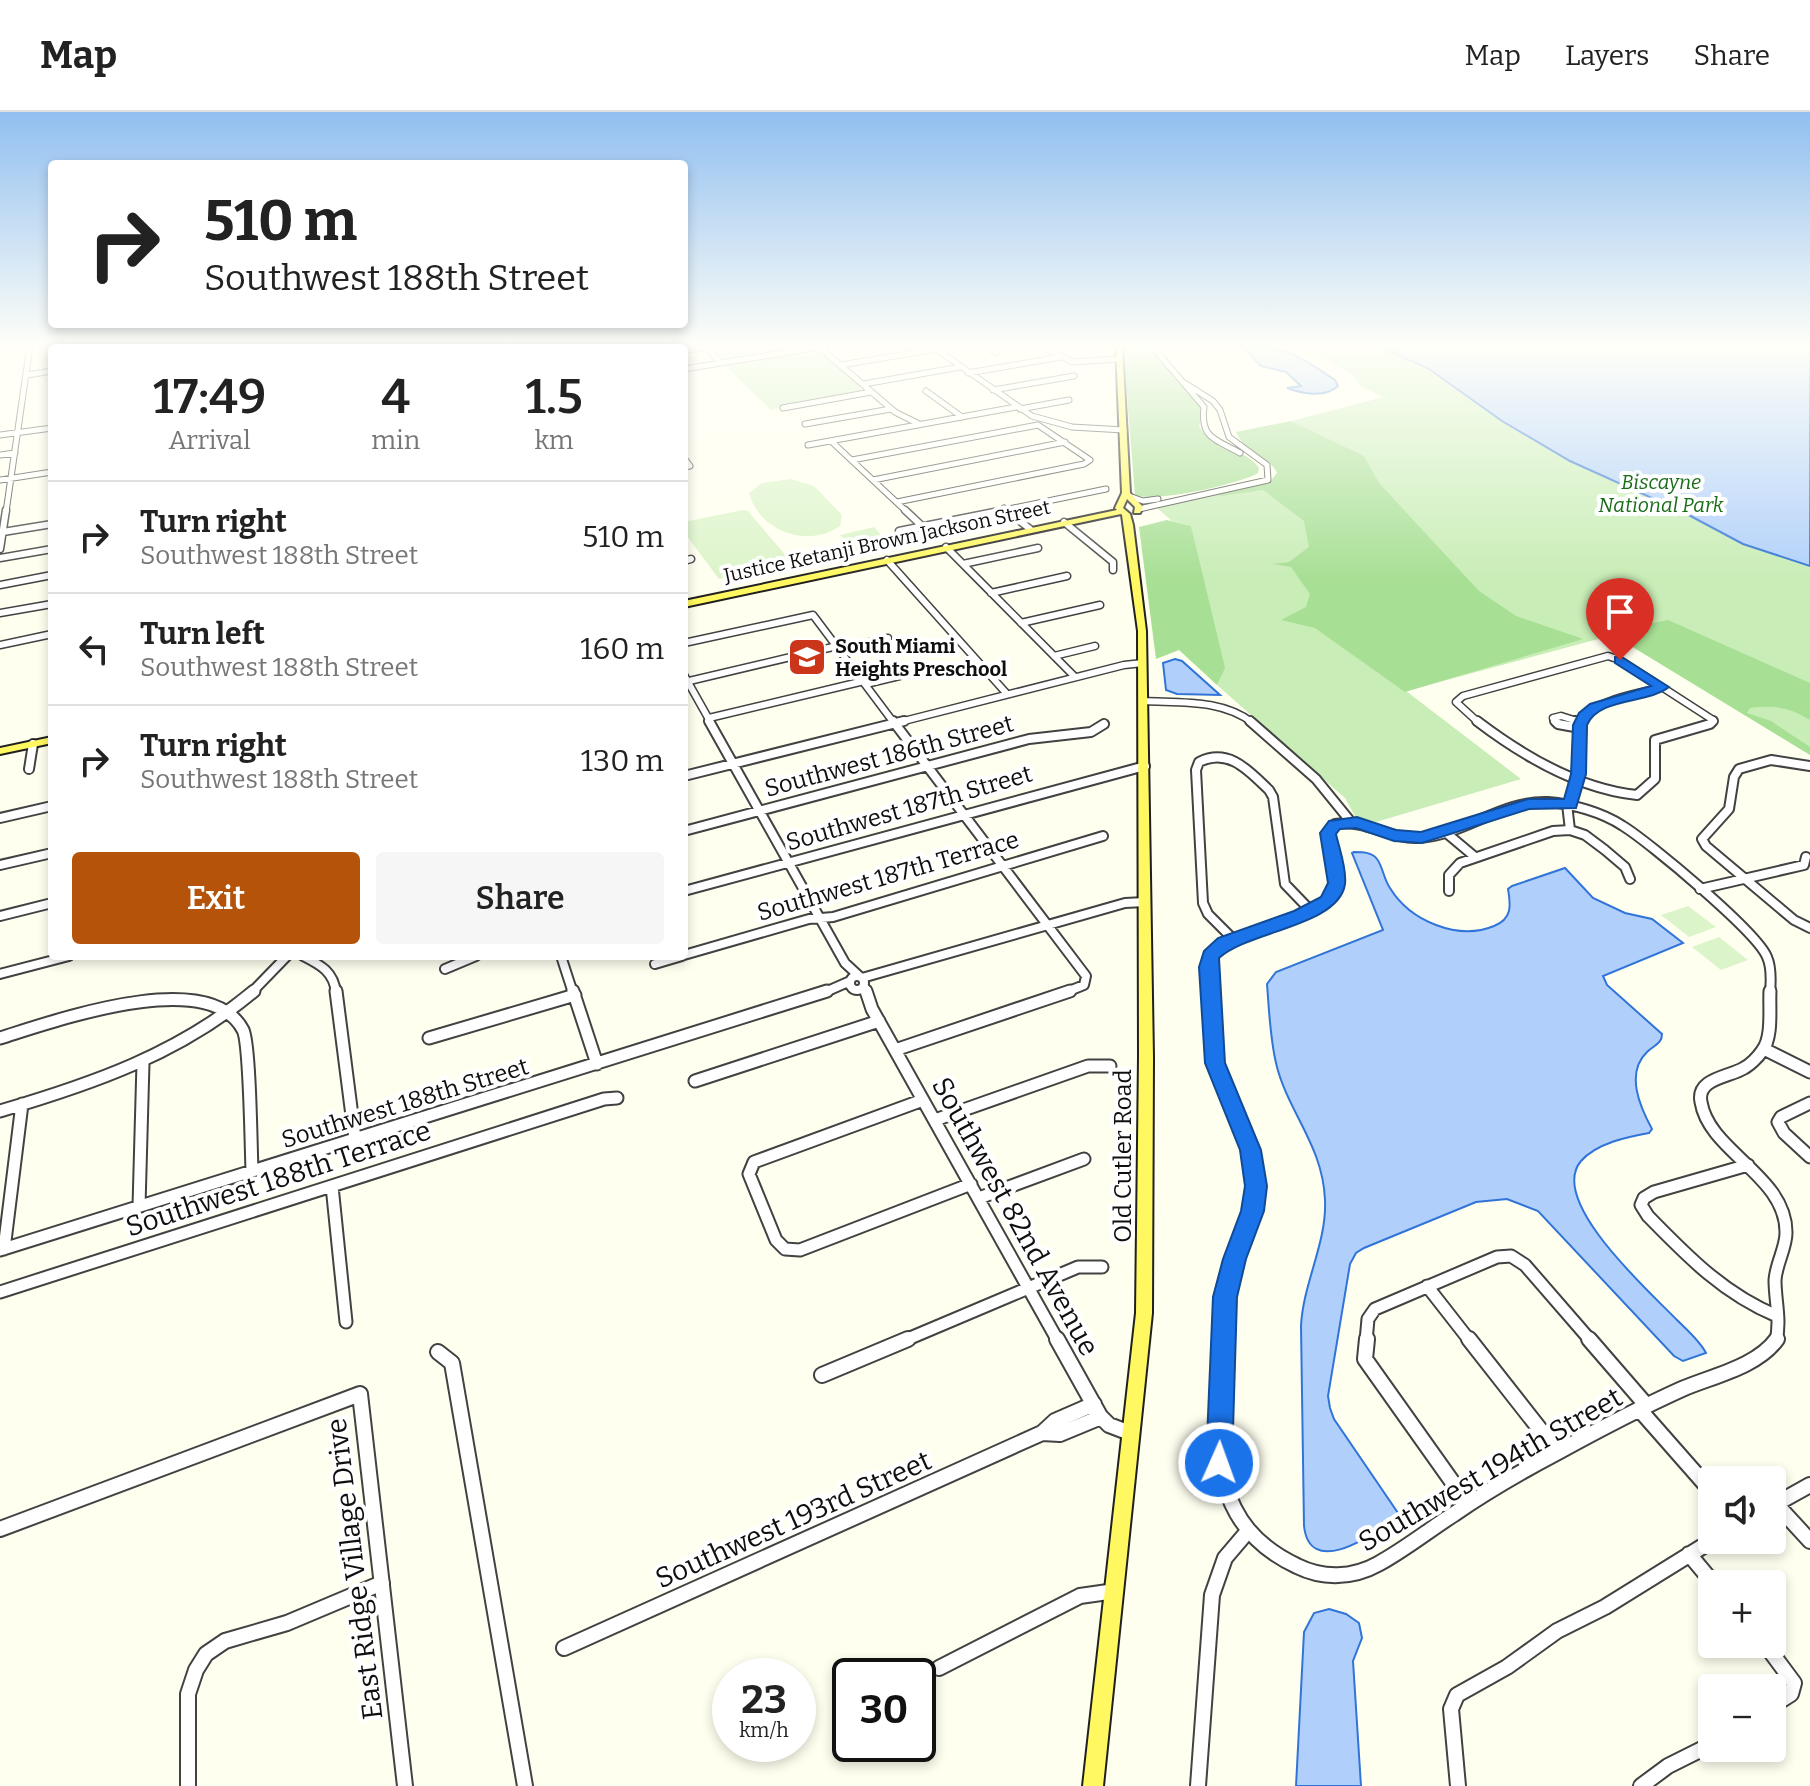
<!DOCTYPE html>
<html lang="en">
<head>
<meta charset="utf-8">
<style>
	body { margin:0; font-family:Bitter,serif; background:#f6f6f6; color:#222; height:100vh; display:flex; flex-direction:column; font-size:30px; white-space:nowrap }
	* { box-sizing:border-box; margin:0 }
	p { font-size:26px; color:#767676 }
	.icon { flex:none; width:44px; height:44px; fill:none; stroke:currentColor; stroke-width:2; stroke-linecap:round; stroke-linejoin:round }
	.map { position:relative; flex:1; overflow:hidden }
	.drawer { position:absolute; left:48px; top:232px; width:640px; height:616px; display:flex; flex-direction:column; background:#fff; border-radius:8px; box-shadow:0 4px 12px #0003 }
	.drawer>* { flex:none }
	.banner { position:absolute; left:48px; top:48px; width:640px; height:168px; border-radius:8px; box-shadow:0 4px 12px #0003; background:#fff; color:#222; overflow:hidden }
	.tools { position:absolute; left:1698px; top:1354px; display:grid; gap:16px }
	.tools a { display:grid; place-items:center; width:88px; height:88px; border-radius:8px; background:#fff; box-shadow:0 4px 12px #0003; font-size:40px }
	.speed { position:absolute; left:712px; top:1546px; display:flex; gap:16px; font-size:40px; font-weight:700; text-align:center }
	.speed>* { display:grid; place-content:center; width:104px; height:104px; border-radius:50%; background:#fff; box-shadow:0 4px 12px #0003; line-height:1 }
	.speed small { font-size:20px; font-weight:400 }
	.speed .limit { border:4px solid #111; border-radius:12px; background:#fff; color:#111 }
	.pin { position:absolute; display:grid; place-items:center; width:68px; height:68px; color:#fff; margin:-82px -34px; border-radius:50% 50% 50% 0; rotate:-45deg; box-shadow:0 0 8px #0007 }
	.pin .icon { rotate:45deg }
	.me { position:absolute; width:88px; margin:-44px; rotate:2deg; stroke-linejoin:round; filter:drop-shadow(0 0 6px #0008) }
	.turn { display:flex; align-items:center; gap:28px; height:168px; padding:0 24px; font-size:36px }
	.turn .icon { width:104px; height:104px; stroke-width:2.5 }
	.turn b { display:block; font-size:56px; line-height:68px }
	.eta { display:flex; justify-content:space-evenly; align-items:center; height:136px; text-align:center }
	.eta b { font-size:48px; font-weight:600; line-height:56px }
	.button { display:flex; gap:16px; margin-top:auto; padding:16px 24px }
	.button a { flex:1; height:92px; border-radius:8px; background:#b45309; color:#fff; font-size:32px; font-weight:600; line-height:92px; text-align:center }
	.button a+a { background:#f6f6f6; color:#222 }
	ul { padding:0; list-style:none }
	li { display:flex; align-items:center; gap:24px; height:112px; padding:0 24px; border-top:2px solid #e0e0e0 }
	li div { flex:1 }
	li b { display:block; font-size:30px }
	li em { font-style:normal }
	header { display:flex; align-items:center; gap:48px; box-sizing:border-box; height:112px; padding:0 40px; background:#fff; border-bottom:2px solid #e0e0e0 }
	header strong { font-size:38px }
	nav { display:flex; gap:44px; margin-inline-start:auto; font-size:28px }
	.map>svg:first-child { display:block }
	.green { fill:#c8edb6 }
	.forest { fill:#a7df94 }
	.pitch { fill:#dcf4c9 }
	.water { fill:#b0d0fb; stroke:#3174d8; stroke-width:2 }
	.lines { fill:none; stroke-linecap:round; stroke-linejoin:round }
	.minor-far4-casing { stroke:#424242; stroke-width:7 }
	.minor-far3-casing { stroke:#424242; stroke-width:9 }
	.minor-far2-casing { stroke:#424242; stroke-width:12 }
	.minor-far1-casing { stroke:#424242; stroke-width:15 }
	.minor-casing { stroke:#424242; stroke-width:18 }
	.major-casing { stroke:#202020; stroke-width:4 }
	.minor-far4 { stroke:#fff; stroke-width:5 }
	.minor-far3 { stroke:#fff; stroke-width:6 }
	.minor-far2 { stroke:#fff; stroke-width:8 }
	.minor-far1 { stroke:#fff; stroke-width:11 }
	.minor { stroke:#fff; stroke-width:14 }
	.major { fill:#fff860; fill-rule:evenodd }
	.route { fill:#1a73e8; stroke:#114b97; stroke-width:2 }
	.labels { text-anchor:middle; stroke-width:8; stroke-linejoin:round; paint-order:stroke }
	.far-park-label { font-size:20px; font-style:italic; fill:#196d19; stroke:#fff }
	.far-street-label { font-size:20px; fill:#0f0f0f; stroke:#fff }
	.far-poi-label { font-size:20px; font-weight:bold; fill:#0f0f0f; stroke:#fff; text-anchor:start }
	.street-label { font-size:24px; fill:#0f0f0f; stroke:#fff }
	.near-street-label { font-size:28px; fill:#0f0f0f; stroke:#fff }
</style>
</head>
<body>
<header>
<strong>Map</strong>
<nav><a>Map</a><a>Layers</a><a>Share</a></nav>
</header>
<div class="map">
<svg width="1810" height="1674" viewBox="0 0 1810 1674">
	<rect width="100%" height="100%" fill="#fffff0"/>
	<path class="green" d="M710,234H811L726,248Z
		M1302,234H1378L1441,265L1810,234V641L1613,523L1406,579L1521,667L1376,710L1356,706L1345,686L1217,573L1220,565L1191,414L1172,409L1156,395L1215,382L1263,378L1356,341L1291,309L1384,285L1360,274L1354,264Z
		M816,238L857,270L862,280L783,292L780,296L771,298L724,253Z"/>
	<path class="forest" d="M1123,234H1155V241L1203,298L1199,314C1211,337 1245,335 1259,356L1258,361C1240,372 1154,391 1135,383Z
		M1291,309L1364,344L1379,371L1479,479L1516,504L1583,527L1405,580L1315,516L1281,508L1306,495L1310,482L1291,455L1272,452L1289,450L1309,435L1304,409L1263,378L1222,384L1215,382L1269,371L1277,361C1268,342 1245,342 1236,320Z
		M1167,408L1191,414L1225,556L1217,573L1179,538L1156,547L1139,415Z
		M1668,508L1810,571V608C1789,595 1774,593 1750,596L1747,601L1771,609L1810,635V643L1608,520Z"/>
	<path class="pitch" d="M791,367L814,374L842,403L840,414C808,437 759,419 749,381L762,371Z
		M743,398L748,399L792,451L719,467L684,420V410Z
		M874,415L893,437L858,443L840,423Z
		M1688,794L1716,815L1689,825L1661,803Z
		M1719,825L1748,848L1721,858L1692,835Z"/>
	<path class="water" d="M1242,234C1288,234 1297,243 1335,268L1338,274C1325,286 1303,282 1287,276L1301,274L1286,260L1261,254Z
		M1378,234H1810V454L1743,432L1683,400L1570,349L1502,309L1429,257Z
		M1175,547L1182,549L1220,583L1177,582L1166,578L1163,551Z
		M1354,740C1362,740 1372,740 1377,747C1383,755 1384,768 1390,776C1410,809 1458,829 1494,814C1512,807 1511,794 1508,777L1512,774L1565,756L1593,786L1625,801L1652,807L1683,831L1603,864L1607,873L1662,922C1662,932 1654,933 1647,940C1625,961 1640,995 1652,1017L1649,1021C1627,1025 1597,1031 1581,1049C1547,1089 1651,1181 1677,1208C1687,1218 1700,1229 1706,1241L1683,1249L1674,1244L1538,1099L1507,1087L1476,1090L1364,1136L1356,1141L1350,1152L1328,1284L1330,1296L1334,1307L1398,1401L1397,1407C1375,1421 1310,1468 1304,1414L1301,1214C1303,1171 1327,1131 1325,1088C1323,1033 1287,999 1276,951C1270,926 1269,897 1267,872L1276,860L1383,818L1352,741Z
		M1329,1497L1346,1502L1359,1511L1362,1526L1353,1549L1361,1674H1296L1304,1520L1314,1501Z"/>
	<g class="lines">
		<defs>
			<path id="minor-far4" d="M818,234L895,300L919,312
				M932,234L1032,304L1072,315L1124,318
				M986,234L996,241
				M1041,234L1072,250L1119,247
				M1158,234L1157,240L1204,295C1200,327 1216,327 1240,341
				M149,236L161,234
				M343,236L352,234
				M403,236L415,234
				M505,236L516,234
				M684,238L707,236L721,251
				M841,253L936,237
				M684,257L826,234
				M968,261L1061,245
				M27,263L52,259
				M864,272L960,255
				M993,278L1074,264
				M926,279L962,305
				M792,294L783,296L871,280
				M1020,297L1069,288
				M805,312L891,297
				M0,323L52,316
				M831,329L907,400
				M808,333L1016,295
				M0,343L15,341
				M684,346L690,354L684,355
				M852,348L1038,313L1090,348L1084,352L897,390
				M0,368L52,360
				M873,368L1065,330
				M1129,384L1143,389L1158,387
				M1004,396L1009,400
				M1139,397L1268,368L1267,353L1229,325L1220,298L1213,289L1183,270
				M6,400L30,234
				M994,400L1106,377"/>
			<path id="minor-far3" d="M905,398L922,414
				M1006,398L1030,417
				M1064,410L1113,450V458
				M899,419L1004,398
				M3,420L52,412
				M946,435L1075,565
				M0,437L6,398
				M0,446L52,437
				M887,448L1007,582
				M684,449L691,447
				M963,452L1038,436
				M0,473L52,463
				M991,481L1067,464
				M0,501L52,492
				M1021,511L1100,493
				M684,531L813,503L894,611
				M0,533L52,522
				M840,537L888,526
				M1054,544L1095,534
				M684,563L711,611
				M685,570L837,534
				M866,572L920,559
				M1144,589C1181,591 1222,587 1253,611
				M709,606L864,569
				M896,611L1124,553L1143,551
				M1479,611L1456,590L1463,584L1608,544L1620,548L1713,608L1711,611
				M1557,611L1553,606L1561,604L1580,610
				M1581,611C1592,587 1639,582 1662,575"/>
			<path id="minor-far2" d="M709,609L845,851L859,864
				M893,609L1086,864L1084,873L1064,881
				M1250,609L1316,667L1351,710
				M1477,609C1523,644 1578,677 1637,683L1655,667V628L1710,612L1713,609
				M1555,609L1558,612L1580,616
				M1575,609L1580,610
				M1810,654L1771,648L1739,657L1734,665L1729,697L1702,727L1706,734L1794,808L1810,816
				M29,657L33,632
				M684,664L904,609
				M1567,692L1570,718
				M1571,692L1579,662L1582,609
				M0,706L52,694
				M684,719L1029,627L1091,620L1104,612
				M1444,719L1475,745
				M0,753L52,741
				M1700,777L1804,753L1806,745
				M684,779L1145,654
				M1449,779V763L1460,751L1553,719L1570,718L1585,723L1605,738L1625,755L1630,767
				M0,804L52,791
				M1233,827L1208,802L1203,791L1196,658L1199,650C1229,635 1249,659 1269,678L1273,685L1285,772L1311,799
				M684,843L809,807L833,805L1103,724
				M303,844C321,853 334,860 336,881
				M561,844L573,881
				M655,852L682,844
				M445,857L476,844
				M0,862L69,844
				M850 871a7 7 0 1 1 14 0a7 7 0 1 1-14 0Z
				M862,866L1125,791L1145,790
				M864,874L867,881
				M251,881L287,844
				M823,881L848,870
				M1212,881L1210,846C1240,811 1330,812 1336,771C1338,755 1331,737 1328,721L1335,712C1365,707 1389,727 1418,726C1463,724 1502,688 1548,690C1572,692 1602,700 1623,714C1649,730 1757,820 1767,845C1772,856 1771,870 1770,881"/>
			<path id="minor-far1" d="M336,879L355,1027
				M573,879L597,952
				M866,879L872,897L1058,1229
				M1212,879L1215,951L1250,1038L1256,1074L1252,1099L1234,1147L1225,1185L1223,1229
				M1770,879C1769,897 1773,925 1762,939C1758,945 1750,953 1744,956C1730,965 1696,966 1701,990C1709,1040 1787,1064 1786,1121C1786,1136 1776,1152 1775,1168C1775,1189 1781,1208 1776,1229
				M0,926C52,910 209,853 243,918C250,932 251,1036 252,1059
				M429,926L575,883
				M1764,937L1810,960
				M895,938L1070,879
				M695,969L879,909
				M923,988L754,1050L749,1062L776,1128L785,1137L800,1138L971,1072
				M1810,991L1781,1005L1778,1010L1784,1021L1810,1045
				M0,999C92,972 179,942 254,879
				M935,1008L1088,954H1110
				M1748,1053L1654,1080L1644,1086L1641,1093L1648,1104C1688,1145 1724,1182 1777,1204
				M332,1074L346,1210
				M979,1086L1084,1047
				M139,1094L143,951
				M4,1137L22,992
				M0,1138L827,879
				M1427,1174L1470,1229
				M0,1180L604,987L617,986
				M903,1229L1078,1155H1102
				M1366,1229L1368,1207L1375,1197L1497,1145L1511,1144L1525,1153L1591,1229"/>
			<path id="minor" d="M1057,1227L1100,1304L1109,1313L1130,1321
				M1223,1227C1219,1317 1199,1408 1297,1454C1323,1467 1353,1466 1378,1452C1404,1438 1429,1418 1454,1402C1487,1379 1522,1359 1558,1340C1598,1318 1640,1296 1682,1277C1712,1264 1757,1255 1777,1227
				M1367,1227L1365,1247L1468,1392
				M1469,1227L1557,1339
				M1589,1227L1647,1294
				M438,1240L452,1251L525,1674
				M822,1263L908,1227
				M1639,1297L1712,1380
				M1042,1321L1060,1322L1101,1305
				M1776,1392L1810,1429
				M1772,1394L1810,1373
				M0,1417L360,1282L405,1674
				M1689,1442L1714,1472
				M1765,1532L1794,1571L1791,1582L1772,1594
				M564,1536L1042,1321L1055,1309L1094,1292
				M939,1556L1080,1484L1115,1479
				M188,1674V1582L196,1558L206,1542L225,1529L287,1511L382,1471
				M1198,1674L1212,1483L1225,1446L1248,1419
				M1458,1674L1451,1597L1457,1583L1507,1555L1557,1519L1605,1495L1713,1428
				M1641,1674L1668,1654L1712,1632"/>
			<path id="major" d="M1116,234H1122L1130,381L1143,395L1140,401H1134L1135,395L1127,387L1123,396L1130,402L1133,413L1146,519L1153,945L1152,1201L1103,1674H1083L1136,1201L1139,945L1138,519L1122,403L1121,402L684,495V489L1117,398L1115,396L1122,381Z
				M52,625V631L0,642V636Z"/>
		</defs>
		<use href="#minor-far4" class="minor-far4-casing"/>
		<use href="#minor-far3" class="minor-far3-casing"/>
		<use href="#minor-far2" class="minor-far2-casing"/>
		<use href="#minor-far1" class="minor-far1-casing"/>
		<use href="#minor" class="minor-casing"/>
		<use href="#major" class="major-casing"/>
		<use href="#minor-far4" class="minor-far4"/>
		<use href="#minor-far3" class="minor-far3"/>
		<use href="#minor-far2" class="minor-far2"/>
		<use href="#minor-far1" class="minor-far1"/>
		<use href="#minor" class="minor"/>
		<use href="#major" class="major"/>
	</g>
	<linearGradient id="sky" x2="0" y2="1"><stop stop-color="#91bff0"/><stop offset="0.5" stop-color="#fffff8"/><stop offset="1" stop-color="#fffff8" stop-opacity="0"/></linearGradient>
	<rect width="1810" height="469" fill="url(#sky)"/>
	<path class="route" d="M1620,544L1669,575C1648,592 1599,585 1587,613L1586,662L1576,696L1529,697L1422,731L1394,729L1356,716L1340,717L1336,722C1339,736 1347,757 1345,772C1339,814 1248,819 1219,846L1225,951L1261,1038L1267,1074L1264,1099L1246,1147L1237,1185L1232,1351L1228,1361L1219,1364L1209,1361L1206,1351L1213,1185L1223,1147L1241,1099L1245,1074L1240,1038L1205,951L1199,855L1204,839L1218,826L1294,799L1321,785L1328,771L1320,721L1329,709L1357,705L1396,718L1421,720L1528,687H1564L1571,662L1573,613L1579,601L1590,592L1651,574L1615,551V545Z"/>
	<defs>
		<symbol id="school-square" viewBox="-11 -11 22 22"><rect x="-9" y="-9" width="18" height="18" rx="4" fill="#cb361b" stroke="#fff"/><path d="M0-5L7-2L0 1L-7-2ZM-4 1L0 2.5L4 1V4Q0 6-4 4Z" fill="#fff"/></symbol>
	</defs>
	<g fill-rule="evenodd">
		<use href="#school-square" x="785" y="523" width="44" height="44"/>
	</g>
	<g class="labels">
		<g class="far-park-label">
			<text x="1661" y="377">Biscayne<tspan x="1661" dy="23">National Park</tspan></text>
		</g>
		<g class="far-street-label">
			<text transform="translate(887 429) rotate(-12)" y="7">Justice Ketanji Brown Jackson Street</text>
		</g>
		<g class="far-poi-label">
			<text x="835" y="541">South Miami<tspan x="835" dy="23">Heights Preschool</tspan></text>
		</g>
		<g class="street-label">
			<text transform="translate(889 644) rotate(-15)" y="8">Southwest 186th Street</text>
			<text transform="translate(909 696) rotate(-16)" y="8">Southwest 187th Street</text>
			<text transform="translate(888 764) rotate(-16)" y="8">Southwest 187th Terrace</text>
			<text transform="translate(405 991) rotate(-17)" y="8">Southwest 188th Street</text>
			<text transform="translate(1123 1044) rotate(-90)" y="8">Old Cutler Road</text>
		</g>
		<g class="near-street-label">
			<text transform="translate(278 1066) rotate(-18)" y="10">Southwest 188th Terrace</text>
			<text transform="translate(1016 1104) rotate(61)" y="10">Southwest 82nd Avenue</text>
			<text transform="translate(1490 1357) rotate(-30)" y="10">Southwest 194th Street</text>
			<text transform="translate(793 1407) rotate(-24)" y="10">Southwest 193rd Street</text>
			<text transform="translate(354 1457) rotate(-97)" y="10">East Ridge Village Drive</text>
		</g>
	</g>
</svg>
<div class="tools">
<a><svg class="icon" aria-label="sound" viewBox="0 0 24 24"><path d="M4 9h4l5-4v14l-5-4H4zM17 9q2 3 0 6"/></svg></a>
<a>+</a>
<a>−</a>
</div>
<div class="speed"><div>23<small>km/h</small></div><div class="limit">30</div></div>
<div class="pin" style="left:1620px;top:548px;background:#d93025"><svg class="icon" aria-label="arrive" viewBox="0 0 24 24"><path d="M6 21V4h12l-3 4 3 4H6"/></svg></div>
<svg class="me" style="left:1219px;top:1351px" viewBox="-20 -20 40 40"><circle r="17" fill="#1a73e8" stroke="#fff" stroke-width="3"/><path d="M0-11L8 9 0 5-8 9z" fill="#fff"/></svg>
<div class="banner">
<div class="turn"><svg class="icon" aria-label="right" viewBox="0 0 24 24"><path d="M7 20v-9h11M14 6l5 5-5 5"/></svg><div><b>510 m</b>Southwest 188th Street</div></div>
</div>
<section class="drawer">
<div class="eta">
<div><b>17:49</b><p>Arrival</p></div>
<div><b>4</b><p>min</p></div>
<div><b>1.5</b><p>km</p></div>
</div>
<ul>
<li><svg class="icon" aria-label="right" viewBox="0 0 24 24"><path d="M7 20v-9h11M14 6l5 5-5 5"/></svg><div><b>Turn right</b><p>Southwest 188th Street</p></div><em>510 m</em></li>
<li><svg class="icon" aria-label="left" viewBox="0 0 24 24"><path d="M17 20v-9H6M10 6l-5 5 5 5"/></svg><div><b>Turn left</b><p>Southwest 188th Street</p></div><em>160 m</em></li>
<li><svg class="icon" aria-label="right" viewBox="0 0 24 24"><path d="M7 20v-9h11M14 6l5 5-5 5"/></svg><div><b>Turn right</b><p>Southwest 188th Street</p></div><em>130 m</em></li>
</ul>
<div class="button"><a>Exit</a><a>Share</a></div>
</section>
</div>
</body>
</html>
